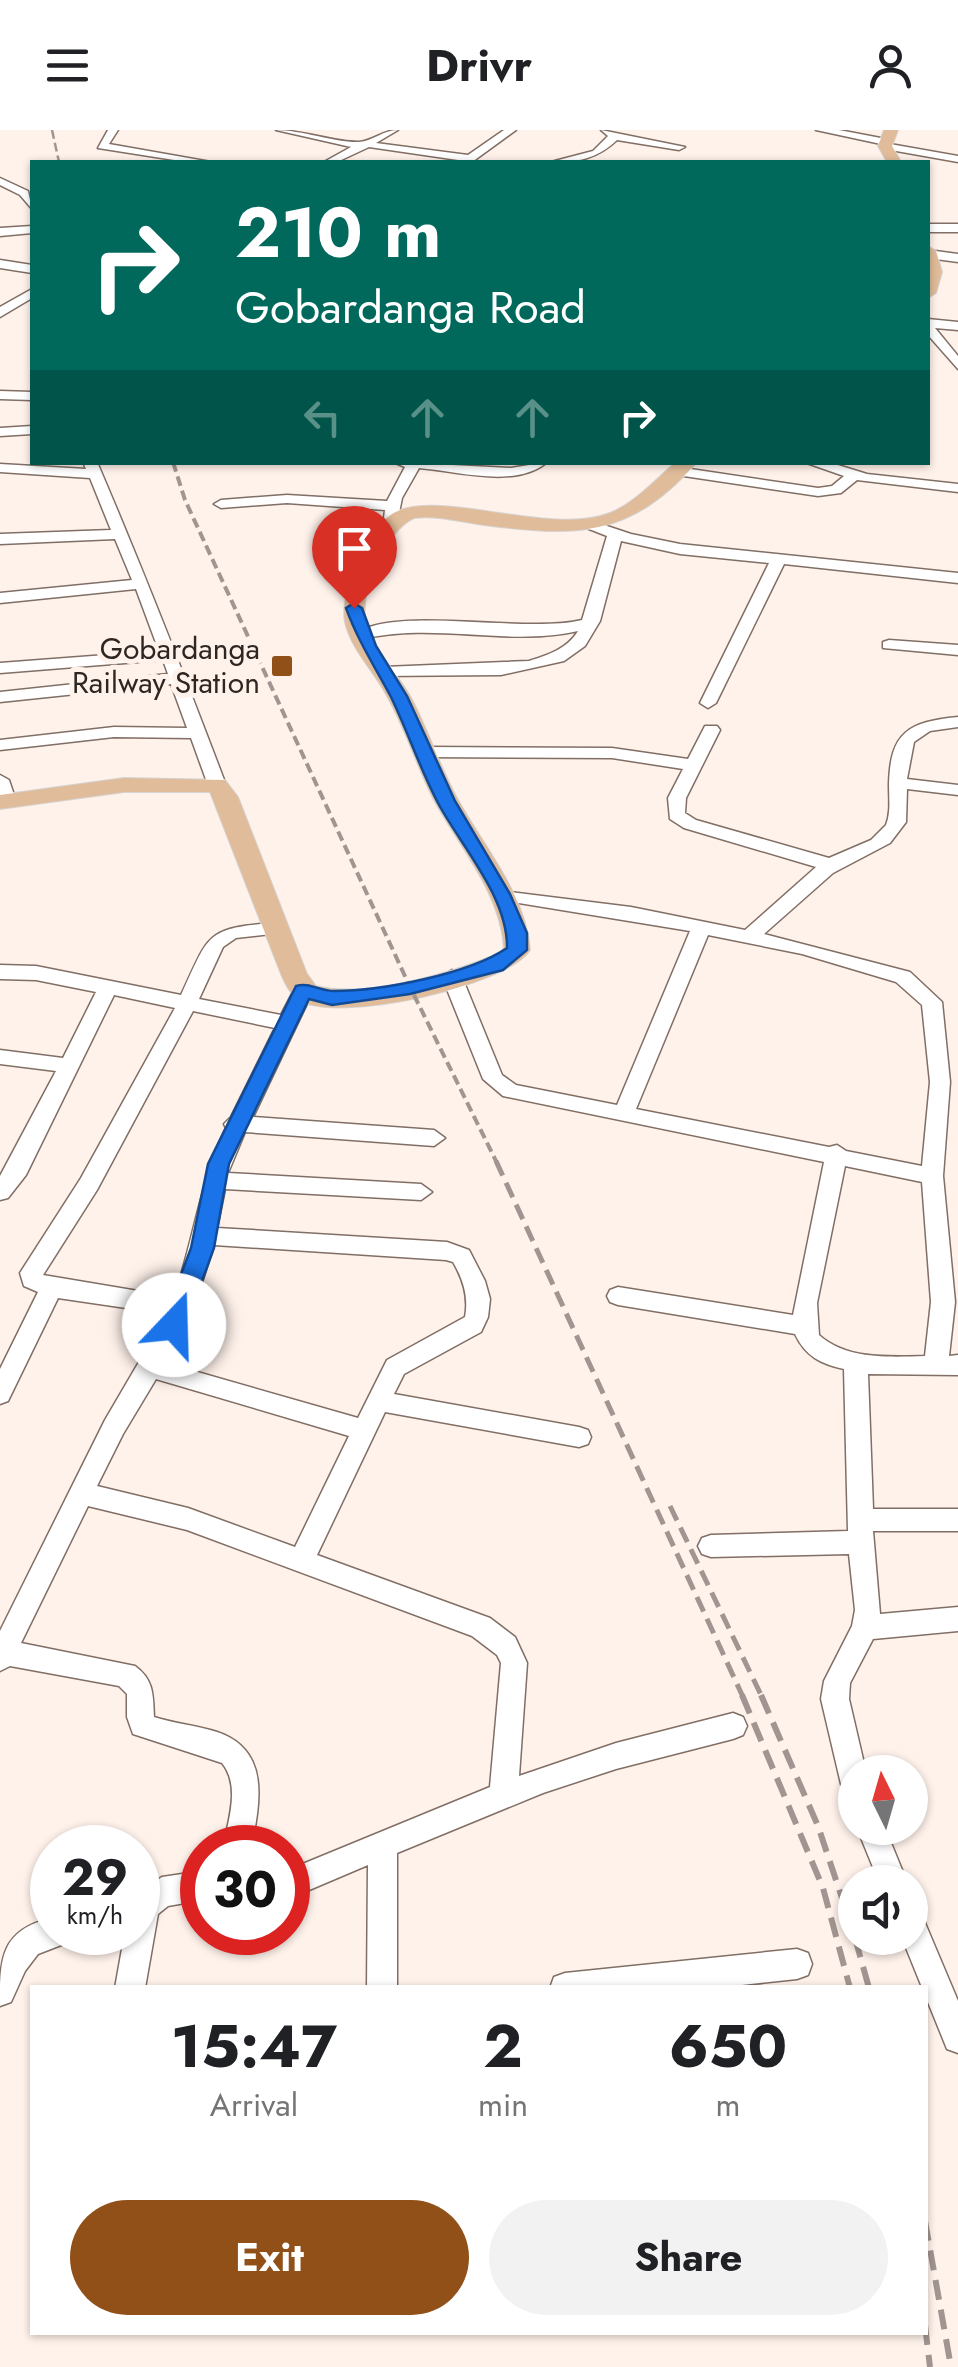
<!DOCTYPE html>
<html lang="en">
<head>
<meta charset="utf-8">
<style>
	body { margin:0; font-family:Jost,sans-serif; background:#f2f2f2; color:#202124; height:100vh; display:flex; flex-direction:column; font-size:38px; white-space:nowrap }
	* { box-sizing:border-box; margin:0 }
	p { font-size:32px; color:#757577 }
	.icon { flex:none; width:55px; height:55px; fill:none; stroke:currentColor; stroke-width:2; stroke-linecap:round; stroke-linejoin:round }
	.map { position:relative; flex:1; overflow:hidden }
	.drawer { position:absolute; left:30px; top:1855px; width:898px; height:350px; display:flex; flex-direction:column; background:#fff; border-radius:0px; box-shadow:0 2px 8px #0004 }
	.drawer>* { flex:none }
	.hud { position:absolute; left:30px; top:30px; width:900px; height:305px; border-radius:0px; box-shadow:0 2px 8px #0004; background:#00695c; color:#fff; overflow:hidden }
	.needle { width:65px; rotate:355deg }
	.controls { position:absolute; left:838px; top:1625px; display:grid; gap:20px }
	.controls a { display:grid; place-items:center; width:90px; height:90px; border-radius:50%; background:#fff; box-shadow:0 2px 8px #0004; font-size:50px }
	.speed { position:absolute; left:30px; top:1695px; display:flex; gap:20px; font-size:50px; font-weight:700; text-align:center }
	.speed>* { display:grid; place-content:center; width:130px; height:130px; border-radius:50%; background:#fff; box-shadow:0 2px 8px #0004; line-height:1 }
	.speed small { font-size:25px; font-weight:400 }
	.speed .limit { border:15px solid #d22; background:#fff; color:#111 }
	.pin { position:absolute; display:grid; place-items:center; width:85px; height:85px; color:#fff; margin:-102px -42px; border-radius:50% 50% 50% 0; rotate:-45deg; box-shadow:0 0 10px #0007 }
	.pin .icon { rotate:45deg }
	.me { position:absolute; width:110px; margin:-55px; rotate:21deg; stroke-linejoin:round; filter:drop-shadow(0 0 8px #0008) }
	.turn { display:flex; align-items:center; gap:35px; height:210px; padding:0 40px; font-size:45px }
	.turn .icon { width:130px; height:130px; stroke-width:2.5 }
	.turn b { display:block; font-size:70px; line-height:85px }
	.lanes { display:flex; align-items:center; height:95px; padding:0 40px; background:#0003; justify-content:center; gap:50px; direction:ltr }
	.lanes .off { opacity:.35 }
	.eta { display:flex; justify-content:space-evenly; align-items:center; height:170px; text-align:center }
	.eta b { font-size:60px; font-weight:700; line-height:70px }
	.action { display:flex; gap:20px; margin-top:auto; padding:20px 40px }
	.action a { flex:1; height:115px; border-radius:60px; background:#905018; color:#fff; font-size:40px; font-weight:700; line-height:115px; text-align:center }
	.action a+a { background:#f2f2f2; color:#202124 }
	header { display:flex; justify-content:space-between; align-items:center; height:130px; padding:0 40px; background:#fff; font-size:45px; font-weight:700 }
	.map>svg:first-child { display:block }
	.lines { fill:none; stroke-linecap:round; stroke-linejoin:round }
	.minor-casing { stroke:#816e64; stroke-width:3 }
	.major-casing { stroke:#d5d4d3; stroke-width:2 }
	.minor { fill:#fff; fill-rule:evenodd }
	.major { fill:#e0bc9a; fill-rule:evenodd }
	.rail-far3 { stroke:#a09590; stroke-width:2.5; stroke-dasharray:9 4; stroke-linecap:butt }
	.rail-far2 { stroke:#a09590; stroke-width:4; stroke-dasharray:10 5; stroke-linecap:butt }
	.rail-far1 { stroke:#a09590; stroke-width:5; stroke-dasharray:16 8; stroke-linecap:butt }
	.rail { stroke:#a09590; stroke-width:6; stroke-dasharray:20 10; stroke-linecap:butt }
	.route { fill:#1a73e8; stroke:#114b97; stroke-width:2.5 }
	.poi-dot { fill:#905018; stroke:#fff2eb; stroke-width:4 }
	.labels { text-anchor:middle; stroke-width:10; stroke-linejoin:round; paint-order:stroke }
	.far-poi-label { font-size:30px; fill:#2e2622; stroke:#fff2eb; text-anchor:end }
</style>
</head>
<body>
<header><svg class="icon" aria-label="menu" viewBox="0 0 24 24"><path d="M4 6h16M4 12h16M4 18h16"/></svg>Drivr<svg class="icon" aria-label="person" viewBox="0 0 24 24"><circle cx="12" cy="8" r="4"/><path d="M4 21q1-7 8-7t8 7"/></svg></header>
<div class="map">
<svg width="958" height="2237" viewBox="0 0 958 2237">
	<rect width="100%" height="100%" fill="#fff2eb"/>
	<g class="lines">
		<defs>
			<path id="minor" d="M108,0H118L109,14L211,32H187L98,18Z
				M276,0C302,0 337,13 359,12C373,11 383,0 398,0L376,13L468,25L504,0H516L472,32L369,17L337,32H324L351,17Z
				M601,0L685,17L679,20L617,10C598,28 578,33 551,32L593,21L608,6Z
				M816,0H839L886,9L890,14L958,26V32L885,19L881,14Z
				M0,48L28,61L32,79L20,65L0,55Z
				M928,94H958V102H928Z
				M32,96V103L0,106V98Z
				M928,120L958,124V132L928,128Z
				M0,130L32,135V143L0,138Z
				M32,159V168L0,187V177Z
				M928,189L958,192V200L935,198L958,226V239L928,205Z
				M0,261L32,262V270L0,269Z
				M32,296V304L0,306V298Z
				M83,332H97C143,439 185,547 226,655L223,659L217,660L208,655L191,608L114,607L0,620V610L114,597L187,598L171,554L0,572V562L168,544L163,530L0,543V533L159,521L136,459L0,473V463L132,450L115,409L0,414V404L111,400L90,348L0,342V334L86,339Z
				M393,332L511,338L547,332C516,359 457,341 419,338L402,368L398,388L391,392L384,388L385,380L287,373L221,378L214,374L221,370L287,365L387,371L405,337Z
				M804,332H828L867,344L958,354V362L857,350L841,363L818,366L677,345L670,341L677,337L818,358L832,356L844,346Z
				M589,390L631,404L680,414L958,443V453L784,434L716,573L708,578L700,573L769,433L680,424L621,411L600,491L585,516L564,531L501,545L378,546V538L384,537L529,531C548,525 567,519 578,501C507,517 435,492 363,509L355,504C395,475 524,504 582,490L607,406L584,397L582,394Z
				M889,510L958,515V525L883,518V512Z
				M958,587V597L930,601L914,612L907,649L958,655V665L907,659L906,692L890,713L833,743L764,804L910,842L942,872L950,952L943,1046L955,1172L949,1226L958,1225V1245L868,1244L873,1379H958V1401H873L880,1484L958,1477V1501L873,1509L850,1553L849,1569L866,1642H855V1668L845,1664L841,1654L821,1569L824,1551L852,1496L855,1480L849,1424L711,1427L702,1424L698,1416L702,1408L711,1405L848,1401L844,1239C821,1234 805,1226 795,1204L618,1175L610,1172L607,1166L610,1160L618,1157L793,1185L824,1032L503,966L483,949L442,847L452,840L462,847L502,945L516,955L617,975L690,801L501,770L492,764L494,760L631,777L745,800L816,737L684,698L670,689L668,668L683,639L612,628L424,627L415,622L424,617L612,618L688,629L705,596H717L720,600L686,668L685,683L696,690L829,728L871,710L886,695C891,682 889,669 889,655C890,602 908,592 958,587ZM708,805L802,824L896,852L922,875L930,952L922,1036L846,1021L837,1015L829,1017L636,979ZM845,1036L922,1052L931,1172L925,1226C890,1227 847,1230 819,1205L817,1173Z
				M0,645L9,650L16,671L13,675L0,674Z
				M273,793L283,799L280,803L236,808L223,817L199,869L281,885L296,856H310L313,861L253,987L434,1000L445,1008L434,1016L245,1002L228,1043L421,1054L432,1062L421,1070L225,1059L217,1098L447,1112L469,1120L485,1151L490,1169L488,1187L481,1202L404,1244L394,1264L579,1297L588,1300L591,1307L588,1314L579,1317L385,1282L317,1425L490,1488L515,1507L527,1533L519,1646L616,1613L733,1583L743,1587L747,1596L743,1605L733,1609L616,1639L543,1663L397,1723V1858H367L368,1735L288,1769V1740L490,1657L501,1533L497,1525L472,1506L187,1400L88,1376L21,1513L135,1536C154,1550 153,1565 154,1587C175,1594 196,1595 217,1602C271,1620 260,1673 251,1718H223C228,1691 241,1656 222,1633L133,1604L127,1587V1564L119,1556L10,1536L0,1541V1501L105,1290L167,1184L58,1168L8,1271L0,1274V1239L38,1162L24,1156L20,1143L81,1048L175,878L114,865L26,1045L8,1068L0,1070V1046L56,941L0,934V920L63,928L96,862L36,850L0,849V835L36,836L181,865C209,806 204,798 273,793ZM193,881L275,898L231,987L224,994L226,998C200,1051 194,1110 174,1167L43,1145L97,1060ZM214,1115L446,1130L453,1132C463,1149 469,1167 465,1187L387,1230L358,1288L166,1233L194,1177ZM156,1249L349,1306L295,1417L188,1378L97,1356L123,1304Z
				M857,1698H885L907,1752H879Z
				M202,1741V1770L168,1776L158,1784L145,1858H115L125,1802H138V1762L162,1747Z
				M910,1776L920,1781L958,1871V1923L947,1919L902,1808H910Z
				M52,1788V1802H74L69,1812L38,1824L25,1841L11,1872L0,1876C0,1829 0,1800 52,1788Z
				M797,1819L808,1823L812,1834L808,1845L797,1849L715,1858H550L554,1847L565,1843Z"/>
			<path id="major" d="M884,0H898L892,16L901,32H887L878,16Z
				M928,116L936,121L942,142L936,163L928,168Z
				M676,332H697C630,408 578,407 484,395C461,392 437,385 414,388C387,400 361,457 365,486C370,517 395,540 410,566C428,599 439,636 458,670C484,717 526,765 530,820C507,856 336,894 299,870C290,864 285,853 281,844L210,662H124L0,679V665L124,648L225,650L238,667L307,844L316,856C367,869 452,843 500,823L504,818C501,763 458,715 433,668C416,634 405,597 386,564C373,540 351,519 345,492C339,465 368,398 392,384C436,357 549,407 610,383C635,373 655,350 676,332Z"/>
		</defs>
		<use href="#minor" class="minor-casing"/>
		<use href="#major" class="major-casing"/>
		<use href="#minor" class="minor"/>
		<use href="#major" class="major"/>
		<path class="rail-far3" d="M52,0L59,32"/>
		<path class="rail-far2" d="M173,332L185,370L410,857L497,1033"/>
		<path class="rail-far1" d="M496,1031L743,1567
			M670,1376L762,1567"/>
		<path class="rail" d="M742,1565L823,1758L850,1858
			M761,1565L818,1696L855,1807
			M855,1808L869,1858
			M925,2091L951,2237
			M925,2195L930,2237"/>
	</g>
	<path class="route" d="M354,473L362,478L376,516L407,566L455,671L510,764L527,803V820L503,840L410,864L332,875L309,869L229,1034L214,1118L186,1195L182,1202H165L162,1195L191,1118L208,1034L296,856C309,852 320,861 334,861C381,861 469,844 507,818C508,767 461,716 438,673C420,639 408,602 391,567C375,537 358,511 346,478Z"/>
	<rect class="poi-dot" x="270" y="524" width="24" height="24" rx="5"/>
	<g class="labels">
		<g class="far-poi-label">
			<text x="260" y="529">Gobardanga<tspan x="260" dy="34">Railway Station</tspan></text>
		</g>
	</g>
</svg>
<div class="controls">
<a><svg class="needle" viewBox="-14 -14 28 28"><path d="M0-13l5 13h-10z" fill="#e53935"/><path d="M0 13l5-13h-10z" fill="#757577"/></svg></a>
<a><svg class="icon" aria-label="sound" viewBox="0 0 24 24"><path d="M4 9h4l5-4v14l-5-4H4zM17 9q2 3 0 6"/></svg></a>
</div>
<div class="speed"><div>29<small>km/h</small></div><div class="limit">30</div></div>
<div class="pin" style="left:354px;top:478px;background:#d93025"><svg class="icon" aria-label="arrive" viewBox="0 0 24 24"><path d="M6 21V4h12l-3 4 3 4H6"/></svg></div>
<svg class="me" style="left:174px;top:1195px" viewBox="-20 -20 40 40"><circle r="19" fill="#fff"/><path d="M0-13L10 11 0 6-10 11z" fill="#1a73e8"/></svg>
<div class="hud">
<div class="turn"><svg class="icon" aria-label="right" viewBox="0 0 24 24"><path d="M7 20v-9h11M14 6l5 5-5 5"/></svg><div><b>210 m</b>Gobardanga Road</div></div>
<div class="lanes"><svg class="icon off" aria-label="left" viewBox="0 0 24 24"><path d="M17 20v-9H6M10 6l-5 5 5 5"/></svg><svg class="icon off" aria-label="ahead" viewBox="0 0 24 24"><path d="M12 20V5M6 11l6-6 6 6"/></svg><svg class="icon off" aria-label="ahead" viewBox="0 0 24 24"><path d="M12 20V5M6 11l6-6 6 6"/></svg><svg class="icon" aria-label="right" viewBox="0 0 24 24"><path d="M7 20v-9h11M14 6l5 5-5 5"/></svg></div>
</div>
<section class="drawer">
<div class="eta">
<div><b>15:47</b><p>Arrival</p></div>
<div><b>2</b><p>min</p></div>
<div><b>650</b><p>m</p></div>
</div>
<div class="action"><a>Exit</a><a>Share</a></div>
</section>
</div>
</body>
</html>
